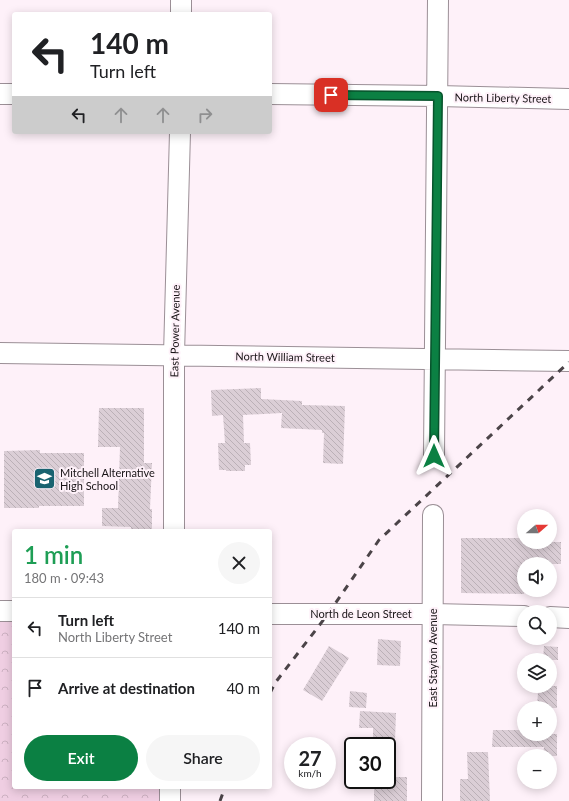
<!DOCTYPE html>
<html lang="en">
<head>
<meta charset="utf-8">
<style>
	body { margin:0; font-family:Lato,sans-serif; background:#f6f6f6; color:#202124; height:100vh; display:flex; flex-direction:column; font-size:15px; white-space:nowrap }
	* { box-sizing:border-box; margin:0 }
	p { font-size:13px; color:#757577 }
	.icon { flex:none; width:22px; height:22px; fill:none; stroke:currentColor; stroke-width:2; stroke-linecap:round; stroke-linejoin:round }
	.map { position:relative; flex:1; overflow:hidden }
	.details { position:absolute; left:12px; top:529px; width:260px; height:260px; display:flex; flex-direction:column; background:#fff; border-radius:4px; box-shadow:0 2px 10px #0003 }
	.details>* { flex:none }
	.guide { position:absolute; left:12px; top:12px; width:260px; height:122px; border-radius:4px; box-shadow:0 2px 10px #0003; background:#fff; color:#202124; overflow:hidden }
	.needle { width:26px; rotate:70deg }
	.fabs { position:absolute; left:517px; top:509px; display:grid; gap:8px }
	.fabs a { display:grid; place-items:center; width:40px; height:40px; border-radius:50%; background:#fff; box-shadow:0 2px 10px #0003; font-size:20px }
	.speed { position:absolute; left:284px; top:737px; display:flex; gap:8px; font-size:20px; font-weight:700; text-align:center }
	.speed>* { display:grid; place-content:center; width:52px; height:52px; border-radius:50%; background:#fff; box-shadow:0 2px 10px #0003; line-height:1 }
	.speed small { font-size:10px; font-weight:400 }
	.speed .limit { border:2px solid #111; border-radius:6px; background:#fff; color:#111 }
	.pin { position:absolute; display:grid; place-items:center; width:34px; height:34px; color:#fff; margin:-17px; border-radius:8px; box-shadow:0 2px 6px #0006 }
	.me { position:absolute; width:44px; margin:-22px; rotate:0deg; stroke-linejoin:round; filter:drop-shadow(0 0 3px #0008) }
	.turn { display:flex; align-items:center; gap:14px; height:84px; padding:0 12px; font-size:18px }
	.turn .icon { width:52px; height:52px; stroke-width:2.5 }
	.turn b { display:block; font-size:28px; line-height:34px }
	.lanes { display:flex; align-items:center; height:38px; padding:0 12px; background:#0003; justify-content:center; gap:20px; direction:ltr }
	.lanes .off { opacity:.35 }
	.round { display:grid; place-items:center; flex:none; width:42px; height:42px; border-radius:21px; background:#f6f6f6 }
	.head { display:flex; align-items:center; justify-content:space-between; height:68px; padding:0 12px }
	h1 { font-size:24px; font-weight:600; line-height:30px; color:#1e9e55 }
	.primary-button { display:flex; gap:8px; margin-top:auto; padding:8px 12px }
	.primary-button a { flex:1; height:46px; border-radius:24px; background:#0b8043; color:#fff; font-size:16px; font-weight:600; line-height:46px; text-align:center }
	.primary-button a+a { background:#f6f6f6; color:#202124 }
	ul { padding:0; list-style:none }
	li { display:flex; align-items:center; gap:12px; height:60px; padding:0 12px; border-top:1px solid #e0e0e0 }
	li div { flex:1 }
	li b { display:block; font-size:15px }
	li em { font-style:normal }
	.map>svg:first-child { display:block }
	.forest { fill:url(#forest-crowns) }
	.building { fill:url(#building-back-hatch) }
	.lines { fill:none; stroke-linecap:round; stroke-linejoin:round }
	.minor-casing { stroke:#9b8f96; stroke-width:22 }
	.minor { stroke:#fff; stroke-width:20 }
	.rail { stroke:#4b4448; stroke-width:3; stroke-dasharray:7 7; stroke-linecap:butt }
	.route-casing { stroke:#07532c; stroke-width:10 }
	.route { stroke:#0b8043; stroke-width:7 }
	.labels { text-anchor:middle; stroke-width:4; stroke-linejoin:round; paint-order:stroke }
	.street-label { font-size:11px; fill:#181316; stroke:#fef1f9 }
	.poi-label { font-size:11px; fill:#181316; stroke:#fef1f9; text-anchor:start }
</style>
</head>
<body>
<div class="map">
<svg width="569" height="801" viewBox="0 0 569 801">
	<defs>
		<pattern id="forest-crowns" width="20" height="18" patternUnits="userSpaceOnUse"><rect width="20" height="18" fill="#efcee2"/><path d="M2 6a3 3 0 1 1 6 0M12 15a3 3 0 1 1 6 0" fill="none" stroke="#ccb0c1"/></pattern>
		<pattern id="building-back-hatch" width="6" height="6" patternUnits="userSpaceOnUse"><rect width="6" height="6" fill="#dbced6"/><path d="M-1 5l2 2M0 0l6 6M5-1l2 2" fill="none" stroke="#bbb0b7"/></pattern>
	</defs>
	<rect width="100%" height="100%" fill="#fef1f9"/>
	<path class="forest" d="M0,614L14,615V787H167V801H0Z"/>
	<path class="building" d="M261,388V399L302,401V405L345,406L343,464L323,463L324,433H322V430L281,428L282,413L243,415L244,443H250L251,465H245V471H226V470H219L218,443H225L223,415L212,416L211,390Z
		M99,408H144V463H152L150,509H152V531H131V527L102,526V508H118L120,447H98Z
		M40,450V453H84V506H39V508H4V451Z
		M461,538H524V542H561V564H524V594L461,593Z
		M378,639L401,641L400,666L377,665Z
		M329,646L349,658L322,701L303,690Z
		M544,646L558,647V660H543Z
		M543,686H557V708H537L538,692H543Z
		M350,691L367,693L366,708L349,707Z
		M360,711L396,713L395,741H373V728H359Z
		M493,730H524V734H557V756H543L544,747H492Z
		M467,752H488L490,801H460V779H468Z
		M387,777H407V801H374V780H387Z"/>
	<g class="lines">
		<defs>
			<path id="minor" d="M181,0V14
				M0,94H14
				M270,94L438,96L569,99
				M0,353L569,361
				M434,456L438,0
				M174,531V355L180,132
				M0,611H14
				M270,614H433L524,616
				M550,617L569,618
				M170,801V787
				M432,801L433,515"/>
		</defs>
		<use href="#minor" class="minor-casing"/>
		<use href="#minor" class="minor"/>
		<path class="rail" d="M270,693L275,683L328,614L379,540L569,362
			M220,801L225,787"/>
	</g>
	<g class="lines">
		<defs>
			<path id="route" d="M331,95L438,96L434,456"/>
		</defs>
		<use href="#route" class="route-casing"/>
		<use href="#route" class="route"/>
	</g>
	<defs>
		<symbol id="school-square" viewBox="-11 -11 22 22"><rect x="-9" y="-9" width="18" height="18" rx="4" fill="#196370" stroke="#fef1f9"/><path d="M0-5L7-2L0 1L-7-2ZM-4 1L0 2.5L4 1V4Q0 6-4 4Z" fill="#fff"/></symbol>
	</defs>
	<g fill-rule="evenodd">
		<use href="#school-square" x="32" y="466" width="25" height="25"/>
	</g>
	<g class="labels">
		<g class="street-label">
			<text transform="translate(503 98) rotate(1)" y="4">North Liberty Street</text>
			<text transform="translate(175 331) rotate(-89)" y="4">East Power Avenue</text>
			<text transform="translate(285 357) rotate(1)" y="4">North William Street</text>
			<text x="361" y="618">North de Leon Street</text>
			<text transform="translate(433 658) rotate(-90)" y="4">East Stayton Avenue</text>
		</g>
		<g class="poi-label">
			<text x="60" y="477">Mitchell Alternative<tspan x="60" dy="13">High School</tspan></text>
		</g>
	</g>
</svg>
<div class="fabs">
<a><svg class="needle" viewBox="-14 -14 28 28"><path d="M0-13l5 13h-10z" fill="#e53935"/><path d="M0 13l5-13h-10z" fill="#757577"/></svg></a>
<a><svg class="icon" aria-label="sound" viewBox="0 0 24 24"><path d="M4 9h4l5-4v14l-5-4H4zM17 9q2 3 0 6"/></svg></a>
<a><svg class="icon" aria-label="search" viewBox="0 0 24 24"><circle cx="10" cy="10" r="6"/><path d="M15 15l6 6"/></svg></a>
<a><svg class="icon" aria-label="layers" viewBox="0 0 24 24"><path d="M12 4l9 5-9 5-9-5zM3 14l9 5 9-5"/></svg></a>
<a>+</a>
<a>−</a>
</div>
<div class="speed"><div>27<small>km/h</small></div><div class="limit">30</div></div>
<div class="pin" style="left:331px;top:95px;background:#d93025"><svg class="icon" aria-label="arrive" viewBox="0 0 24 24"><path d="M6 21V4h12l-3 4 3 4H6"/></svg></div>
<svg class="me" style="left:434px;top:456px" viewBox="-20 -20 40 40"><path d="M0-17L14 15 0 8-14 15z" fill="#0b8043" stroke="#fff" stroke-width="4"/></svg>
<div class="guide">
<div class="turn"><svg class="icon" aria-label="left" viewBox="0 0 24 24"><path d="M17 20v-9H6M10 6l-5 5 5 5"/></svg><div><b>140 m</b>Turn left</div></div>
<div class="lanes"><svg class="icon" aria-label="left" viewBox="0 0 24 24"><path d="M17 20v-9H6M10 6l-5 5 5 5"/></svg><svg class="icon off" aria-label="ahead" viewBox="0 0 24 24"><path d="M12 20V5M6 11l6-6 6 6"/></svg><svg class="icon off" aria-label="ahead" viewBox="0 0 24 24"><path d="M12 20V5M6 11l6-6 6 6"/></svg><svg class="icon off" aria-label="right" viewBox="0 0 24 24"><path d="M7 20v-9h11M14 6l5 5-5 5"/></svg></div>
</div>
<section class="details">
<div class="head"><div><h1>1 min</h1><p>180 m · 09:43</p></div><a class="round"><svg class="icon" aria-label="close" viewBox="0 0 24 24"><path d="M6 6l12 12M18 6L6 18"/></svg></a></div>
<ul>
<li><svg class="icon" aria-label="left" viewBox="0 0 24 24"><path d="M17 20v-9H6M10 6l-5 5 5 5"/></svg><div><b>Turn left</b><p>North Liberty Street</p></div><em>140 m</em></li>
<li><svg class="icon" aria-label="arrive" viewBox="0 0 24 24"><path d="M6 21V4h12l-3 4 3 4H6"/></svg><div><b>Arrive at destination</b></div><em>40 m</em></li>
</ul>
<div class="primary-button"><a>Exit</a><a>Share</a></div>
</section>
</div>
</body>
</html>
